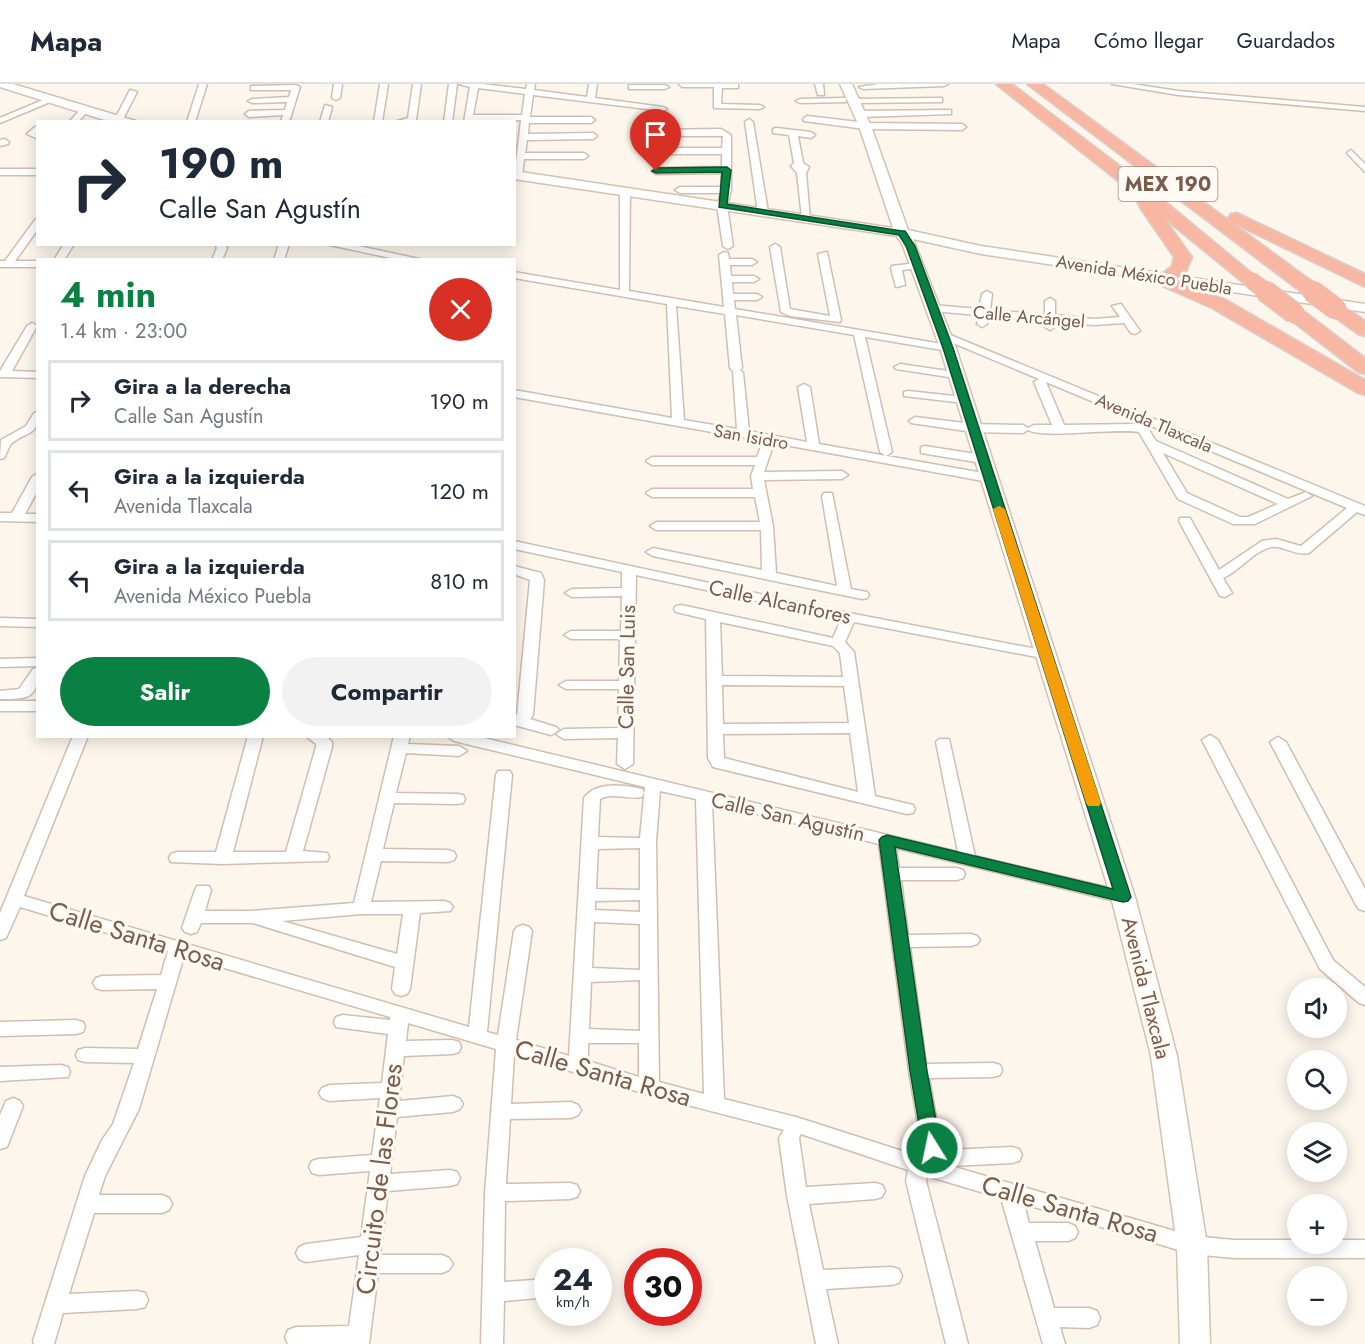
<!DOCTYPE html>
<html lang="es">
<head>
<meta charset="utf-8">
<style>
	body { margin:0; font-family:Jost,sans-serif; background:#f2f2f3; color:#1f2937; height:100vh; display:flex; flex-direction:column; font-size:22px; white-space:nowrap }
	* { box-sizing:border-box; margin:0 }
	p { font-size:20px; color:#747a83 }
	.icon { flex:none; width:33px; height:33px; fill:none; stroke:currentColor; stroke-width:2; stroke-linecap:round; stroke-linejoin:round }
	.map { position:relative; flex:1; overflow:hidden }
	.drawer { position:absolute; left:36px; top:174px; width:480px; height:480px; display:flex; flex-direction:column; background:#fff; border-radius:0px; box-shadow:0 3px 15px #0003 }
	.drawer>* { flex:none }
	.top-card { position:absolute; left:36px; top:36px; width:480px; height:126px; border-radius:0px; box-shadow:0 3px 15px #0003; background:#fff; color:#1f2937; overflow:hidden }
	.fabs { position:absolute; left:1287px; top:894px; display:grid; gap:12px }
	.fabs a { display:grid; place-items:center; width:60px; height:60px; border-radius:50%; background:#fff; box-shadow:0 3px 15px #0003; font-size:30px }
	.speed { position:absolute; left:534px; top:1164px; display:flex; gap:12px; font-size:30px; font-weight:700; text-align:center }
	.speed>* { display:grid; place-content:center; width:78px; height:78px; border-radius:50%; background:#fff; box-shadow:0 3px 15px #0003; line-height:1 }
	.speed small { font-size:15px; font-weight:400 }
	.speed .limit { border:9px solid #d22; background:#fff; color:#111 }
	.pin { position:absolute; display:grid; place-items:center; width:51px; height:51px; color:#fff; margin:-62px -26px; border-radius:50% 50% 50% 0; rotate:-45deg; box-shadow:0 0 6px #0007 }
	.pin .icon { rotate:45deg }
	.me { position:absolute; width:66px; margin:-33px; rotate:350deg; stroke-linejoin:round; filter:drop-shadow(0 0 4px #0008) }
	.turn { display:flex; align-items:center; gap:21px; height:126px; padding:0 24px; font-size:27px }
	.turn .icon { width:78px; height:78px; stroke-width:2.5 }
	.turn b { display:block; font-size:42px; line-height:51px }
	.round { display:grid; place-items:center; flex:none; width:63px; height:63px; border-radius:32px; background:#f2f2f3 }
	.overview { display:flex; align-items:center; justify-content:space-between; height:102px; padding:0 24px }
	h1 { font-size:36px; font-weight:700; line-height:45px; color:#0b8043 }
	.cta { display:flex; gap:12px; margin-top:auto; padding:12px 24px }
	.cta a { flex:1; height:69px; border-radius:36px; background:#0b8043; color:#fff; font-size:24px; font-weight:700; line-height:69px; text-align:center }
	.cta a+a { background:#f2f2f3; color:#1f2937 }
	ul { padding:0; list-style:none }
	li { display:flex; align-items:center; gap:18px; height:81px; margin:0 12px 9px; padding:0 12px; border:3px solid #e0e1e3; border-radius:0px }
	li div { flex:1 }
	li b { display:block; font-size:22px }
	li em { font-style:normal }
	header { display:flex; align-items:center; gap:36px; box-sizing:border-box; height:84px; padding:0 30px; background:#fff; border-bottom:2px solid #e0e1e3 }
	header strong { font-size:28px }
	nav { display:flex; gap:33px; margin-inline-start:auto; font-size:21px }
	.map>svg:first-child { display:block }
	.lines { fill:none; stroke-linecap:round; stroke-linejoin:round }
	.street-casing { stroke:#d1beb0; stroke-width:3 }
	.secondary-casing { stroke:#d6c0b0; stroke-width:3 }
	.highway-casing { stroke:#dad1cd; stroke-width:3 }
	.street { fill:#fff; fill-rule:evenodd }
	.secondary { fill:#fff; fill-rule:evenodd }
	.highway { fill:#f7b7a3; fill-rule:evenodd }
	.highway-bridge-far1-casing { stroke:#dad1cd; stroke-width:18; stroke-linecap:butt }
	.highway-bridge-casing { stroke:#dad1cd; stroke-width:23; stroke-linecap:butt }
	.highway-bridge-far1 { stroke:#f7b7a3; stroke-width:16 }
	.highway-bridge { stroke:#f7b7a3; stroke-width:21 }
	.route { fill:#0b8043; stroke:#07532c; stroke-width:1.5 }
	.slow { fill:#f59e0b }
	.labels { text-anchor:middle; stroke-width:6; stroke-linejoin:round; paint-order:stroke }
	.far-street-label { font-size:18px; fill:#7a5c4d; stroke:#fffaf3 }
	.shield { fill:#fffaf3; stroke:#a28b7f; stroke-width:1.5 }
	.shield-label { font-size:20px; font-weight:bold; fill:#7a5c4d }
	.street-label { font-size:21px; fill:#7a5c4d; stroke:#fffaf3 }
	.near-street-label { font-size:26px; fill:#7a5c4d; stroke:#fffaf3 }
</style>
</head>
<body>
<header>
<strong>Mapa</strong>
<nav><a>Mapa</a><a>Cómo llegar</a><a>Guardados</a></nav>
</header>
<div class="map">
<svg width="1365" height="1260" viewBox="0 0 1365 1260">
	<rect width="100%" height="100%" fill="#fdf6ec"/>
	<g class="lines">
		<defs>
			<path id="street" d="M199,0H207L195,38H187Z
				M334,0H342L340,14L336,16L332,14Z
				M380,0H388L382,38H374Z
				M413,0H421L416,36L394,38L408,34Z
				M449,0H457L452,38H444Z
				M459,0H482L526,5L527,0H535L534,6L587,13L589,0H597L595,14L663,23L667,25L663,27L533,11L530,33H591L595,36L591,39H529L528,50L593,49L597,52L593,55L527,56L525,69H584L588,72L584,75H524L522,92L517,95L514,94L521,36L464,38L470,3ZM478,4L525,10L522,31H473Z
				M679,0H738V4H722L721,20L760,21L764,23L760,25L714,24V3H682Z
				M815,0H823L824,11H818Z
				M948,0L944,2L863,5L859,3L879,0Z
				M1112,0H1133L1178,7L1365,23V27L1178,11Z
				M296,1L300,3L289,38H281L283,31L249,33L245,30L249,27L285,26L287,18L252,19L248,17L252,15L289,13L291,6H251V2Z
				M632,1H665L669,3L665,5H629V1Z
				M130,6L137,8L122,37H116L115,35Z
				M50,13L57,15L0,39V34Z
				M843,14H846V18L800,19L796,17L800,15Z
				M939,14H942V18L854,19L850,17L854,15Z
				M325,21L332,23L328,38H320Z
				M82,24L89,26L78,38H69Z
				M948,26H951V30L860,33L856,30L860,27Z
				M807,32L867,39L962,40L966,43L962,46L865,45L804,37L803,35Z
				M749,35L753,38L768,128L763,131L758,128L745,38Z
				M35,43H38V55L27,50Z
				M776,44L811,48L815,51L811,54L798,52L803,79L809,83L806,89L810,136L802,134L797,89L791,82L794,79L789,51L773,49V45Z
				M721,45L731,51V106L727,122L733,162L728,165L723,162L717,122L721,109H680L675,106L680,103H721L722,89L656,90L652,87L656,84L722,83V70H656L652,67L656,64H722L723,52H652L648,49L652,46Z
				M5,55L9,58L8,60L0,62V56Z
				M1351,66L1365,80V88L1347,69Z
				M0,85H38V91H0Z
				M625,104L630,107L629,207L724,223L719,171L724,168L728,169L729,175H752L757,178L752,181H730L731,192H754L759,195L754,198H732L733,210H757L762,213L757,216H734L735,225L948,261L953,264L948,267L865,253L892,368L886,372L880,368L854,251L736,231L742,284L740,286L743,289L749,347L807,358L798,303L804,300L810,303L819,360L989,390L995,394L989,398L774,359L764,388L842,387L848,391L842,395L764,396L773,442L776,489L837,502L822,412L824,409H832L851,505L867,508L869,511L867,514L862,515L653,472L646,468L653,464L762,486L761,446H656L650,442L656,438H760L755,413H652L646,409L652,405H753L751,392L755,381H652L646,377L652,373H757L763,357L514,313V306L672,334L667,220L514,194V188L620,206V107ZM676,222L725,230L730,284L733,287L737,345L684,336Z
				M38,135V145L15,177H38V183H0V177H5L35,136Z
				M64,160H74L64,176H54Z
				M215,160H225L227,164L222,176H212L217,164Z
				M279,160H289L284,176H274Z
				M325,160H349L424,176H400Z
				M775,160L780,163L790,225L830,232L818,170L827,168L841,236L840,238L790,232L781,228L770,163Z
				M917,179L922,182L921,184L902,186L905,201L896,203L891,184L892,182Z
				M987,207L992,210L990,226L1045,231V217L1050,214L1055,217V231L1094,235L1120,233L1112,222L1121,220L1140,247L1135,250L1131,249L1124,239L1094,241L1055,238V243L1050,246L1045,243V237L989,232L987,240L982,243L977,240L978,231L932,227L927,224L932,221L979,225L982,210Z
				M32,239L37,242L12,287L38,288V294L0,293V287L27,242Z
				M943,248L1365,422V431L1357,428L1309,469C1294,472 1283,461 1272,463C1254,466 1240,487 1223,494L1232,509L1225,513L1220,512L1179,437L1180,434H1190L1219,486L1262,457L1276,455L1301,462L1347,424L1046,298L1064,341L1135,340L1147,343L1156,357L1288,415L1306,408L1312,412L1255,440H1233L1178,415L1139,348C1115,344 1042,355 1028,346L1023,349L973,348L911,339L909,337L915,333L973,340L1023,341L1028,344L1034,341H1052L1034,298L1039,295L939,253V249ZM1163,369L1278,420L1248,433H1240L1187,409Z
				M900,280L955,288L961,291L955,294L896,285L894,283Z
				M908,307L964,313L970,316L964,319L904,312V308Z
				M38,328C38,354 27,346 11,360C8,363 7,370 4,374L0,375L1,356L26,342L34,329Z
				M925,362L982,371L988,375L982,379L921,369V363Z
				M38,389V406L25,430H38V438L0,437V429H12L32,393Z
				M514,457L849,529L1047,567L1054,571L1047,575L854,538L845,558L854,568L875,712L913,721L915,725L913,729L907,730L713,683L708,674L706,535L676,528L674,525L676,522L681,521L833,554L841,535L636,491L633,680L625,685L617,680L618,654L564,655L556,650L564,645L618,644L619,605H566L559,601L566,597H619L620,555H571L564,551L571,547H621L622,512L572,513L565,509L572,505L622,504V488L514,465ZM720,538L833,562L840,569L843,593L722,592ZM722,601L844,602L849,639L723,640ZM850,649L858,708L724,674L723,650Z
				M514,482L541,489L544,496L533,631L530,635L556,643L559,646L551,651L514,641V631H517L530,496L514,490Z
				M0,534L38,535V543L0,542Z
				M38,574V582L0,583V575Z
				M38,584C38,615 29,615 0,615V607L19,605L33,585Z
				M0,617H38V627H0Z
				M1210,651L1218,656L1333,876L1365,903V921L1359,919L1320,885L1202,656Z
				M73,652H88L24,812L469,943L496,691L498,687H510L512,691L487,948L498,951L514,847L517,843L523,841L529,843L532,847L516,956L569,972L584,714C596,697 624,701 642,705L644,709L642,713C628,716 612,708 600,715L598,753L640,754L645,703L454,657L447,652H476L958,768L936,658L939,655H949L975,772L1123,807L1129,809L1132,813L1129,817L1123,819L896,764L899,784H957L963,786L965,790L963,794L957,796H901L908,851L971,850L977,852L980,856L977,860L971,862L910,863L926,980L993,979L1000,981L1002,986L1000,991L993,993L929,994L941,1061L948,1066L1012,1063L1019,1065L1022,1071L1019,1077L1012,1079L951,1082L1192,1152L1234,1156H1298V1160H1336V1156H1365V1174H1234L1192,1170L1024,1120L1029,1139H1068L1075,1142L1078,1148L1075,1154L1068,1157H1035L1054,1224H1089L1097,1227L1100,1234L1097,1241L1089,1244L1060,1243L1065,1260H1043L1001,1114L927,1092L926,1097L968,1260H946L906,1097L908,1086L801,1050L799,1054L806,1103L875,1099L882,1101L885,1107L882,1113L875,1115L809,1120L823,1186L891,1183L899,1185L902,1192L899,1199L891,1201L826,1205L838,1260H816L787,1112L779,1054L784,1046L649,1011L514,970L511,1020L571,1018L578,1021L581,1026L578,1031L571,1034L510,1035L506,1100L570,1099L577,1101L580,1107L577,1113L570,1115L505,1117L504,1198L548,1195V1213L504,1217L503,1260H481L485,1109L496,965L408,939L406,957L452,956L459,958L461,963L459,968L452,970L404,972L399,1017L453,1012L460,1015L463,1020L460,1025L453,1028L397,1033L390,1090L450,1086L457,1088L460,1094L457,1100L450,1102L388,1107L380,1171H442L449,1174L453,1180L449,1186L442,1189H378L369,1260H288L285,1253L288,1246L296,1243L349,1242L359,1171L306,1178L299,1175L296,1169L299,1163L306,1160L361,1153L370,1087L319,1091L312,1089L309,1083L312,1077L319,1075L372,1071L380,1014L329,1017L322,1014L319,1009L322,1004L329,1001L382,999L388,950L336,943L334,938L336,933L343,931L390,936V933L184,872L139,1025L105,1092L99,1111H162L169,1114L172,1120L169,1126L162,1129H94L69,1210L137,1207L145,1209L148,1216L145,1223L137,1225L63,1229L54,1260H34L33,1257L85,1092L102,1056L113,1040L134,979L85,978L78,976L76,971L78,966L85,964L138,965L157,905L102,906L96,904L93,899L96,894L102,892L161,891L168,867L20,823L6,854L0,856V829ZM660,707L696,715L704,1010L659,998L656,757ZM712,719L879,760L909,987L922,1064L930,1076L796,1033L724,1015ZM640,764V806L596,805L598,765ZM640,816V828L595,826V817ZM594,838L640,840V886L592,884ZM640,896V947L589,945L591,898ZM588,959H639V993L588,977Z
				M248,652H263L233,768H286L316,663V660L306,652H326L332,658V663L303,767L327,769L329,773L327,777L223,780L171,778L169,774L171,770L177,768H216Z
				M394,652H410L408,660L459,662L467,667L459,672L406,669L396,709L457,710L463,711L465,715L463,719L457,720L394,719L383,765L448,766L454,768L456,772L454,776L448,778L381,777L371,818L444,817L450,819L453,823L450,827L420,829L410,905L407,910L401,912L395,910L392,905L395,883L253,839H201L197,848L191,850L185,848L182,844L195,806L197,802H209L211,806L205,827H251L354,819ZM361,830H403L397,870L282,837Z
				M1278,653L1286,658L1365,805V827L1359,825L1356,821L1270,658Z
				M76,936L83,938L85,943L83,948L76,950L0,952V938Z
				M61,981L68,983L70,988L68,993L0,997V983Z
				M13,1014L20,1017L23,1022L7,1063L0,1065V1031L6,1017Z"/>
			<path id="secondary" d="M0,0H13L139,38H112L98,34L0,3Z
				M840,0H852L871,42L908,146L981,162L1365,220V228L981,170L913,155L956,264L1135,813L1177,972L1207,1161L1210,1260H1180L1177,1161L1151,972L1111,813L940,264L903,162L897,152L514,95V87L893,144L859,42Z"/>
			<path id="highway" d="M996,0H1012L1145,101L1260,196L1257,200H1245L1164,134L1192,173L1186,188L1177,195L1226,216L1365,296V311L1358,309L1212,224L1162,202L1157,194L1172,182L1174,173L1141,125L1132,108Z
				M1027,0H1043L1310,196L1312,200L1310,204H1296Z
				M1237,129L1365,190V203L1231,138L1228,134L1231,130Z
				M1336,219L1343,221L1365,237V252L1358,250L1329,229L1327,225L1329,221Z
				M1294,223L1301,225L1365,274V290L1358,288L1287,233L1285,229L1287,225Z"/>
		</defs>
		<use href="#street" class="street-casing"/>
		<use href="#secondary" class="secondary-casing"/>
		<use href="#highway" class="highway-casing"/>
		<use href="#street" class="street"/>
		<use href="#secondary" class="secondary"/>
		<use href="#highway" class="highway"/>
		<defs>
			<path id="highway-bridge-far1" d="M1251,196L1267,208
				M1303,200L1314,208"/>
			<path id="highway-bridge" d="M1265,207L1294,229
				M1312,207L1336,225"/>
		</defs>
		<use href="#highway-bridge-far1" class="highway-bridge-far1-casing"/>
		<use href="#highway-bridge" class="highway-bridge-casing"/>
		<use href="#highway-bridge-far1" class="highway-bridge-far1"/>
		<use href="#highway-bridge" class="highway-bridge"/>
	</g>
	<path class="route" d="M727,83L731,86L727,120L902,147H905L915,162L953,264L1131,813L1128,817L1123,818L895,763L927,987L941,1064L939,1069L932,1071L926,1069L923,1064L910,987L879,756L882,753L887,751L1113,805L943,264L906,162L899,151L719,123L722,88L656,89L652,87L656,84Z"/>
	<path class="slow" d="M999,422L1005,425L1101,719L1099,722H1088L1086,719L993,425Z"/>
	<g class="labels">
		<g class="far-street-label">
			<text transform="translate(1144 191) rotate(9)" y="6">Avenida México Puebla</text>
			<text transform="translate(1029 233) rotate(5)" y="6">Calle Arcángel</text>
			<text transform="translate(1154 339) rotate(23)" y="6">Avenida Tlaxcala</text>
			<text transform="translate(751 353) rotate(10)" y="6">San Isidro</text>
		</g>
		<rect class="shield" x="1118.5" y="83" width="99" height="34" rx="4.5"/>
		<g class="shield-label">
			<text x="1168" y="107">MEX 190</text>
		</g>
		<g class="street-label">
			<text transform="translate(780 518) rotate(12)" y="7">Calle Alcanfores</text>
			<text transform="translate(627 583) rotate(-89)" y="7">Calle San Luis</text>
			<text transform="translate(788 733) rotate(13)" y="7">Calle San Agustín</text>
			<text transform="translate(1146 904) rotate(76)" y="7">Avenida Tlaxcala</text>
		</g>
		<g class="near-street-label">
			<text transform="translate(137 852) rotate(17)" y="9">Calle Santa Rosa</text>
			<text transform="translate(603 989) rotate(16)" y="9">Calle Santa Rosa</text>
			<text transform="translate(379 1095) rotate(-83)" y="9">Circuito de las Flores</text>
			<text transform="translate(1070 1125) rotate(16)" y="9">Calle Santa Rosa</text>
		</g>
	</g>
</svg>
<div class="fabs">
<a><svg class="icon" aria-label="sound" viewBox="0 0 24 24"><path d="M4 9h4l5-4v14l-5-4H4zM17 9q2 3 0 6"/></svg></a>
<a><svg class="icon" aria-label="search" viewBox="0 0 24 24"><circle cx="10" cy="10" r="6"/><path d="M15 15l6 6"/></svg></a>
<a><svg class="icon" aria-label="layers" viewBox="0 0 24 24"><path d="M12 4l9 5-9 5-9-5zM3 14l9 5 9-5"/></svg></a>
<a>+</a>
<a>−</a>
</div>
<div class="speed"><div>24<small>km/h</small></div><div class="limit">30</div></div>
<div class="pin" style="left:656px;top:87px;background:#d93025"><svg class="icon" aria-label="arrive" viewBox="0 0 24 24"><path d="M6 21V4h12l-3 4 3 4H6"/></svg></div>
<svg class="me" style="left:932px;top:1064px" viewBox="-20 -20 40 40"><circle r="17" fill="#0b8043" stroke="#fff" stroke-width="3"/><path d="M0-11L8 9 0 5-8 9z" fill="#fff"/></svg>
<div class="top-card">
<div class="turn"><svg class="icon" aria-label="right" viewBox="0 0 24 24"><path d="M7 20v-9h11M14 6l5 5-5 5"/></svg><div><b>190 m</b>Calle San Agustín</div></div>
</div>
<section class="drawer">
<div class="overview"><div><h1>4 min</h1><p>1.4 km · 23:00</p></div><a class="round" style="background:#d93025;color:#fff"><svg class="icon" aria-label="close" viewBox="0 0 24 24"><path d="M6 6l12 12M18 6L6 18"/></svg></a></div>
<ul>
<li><svg class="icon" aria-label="right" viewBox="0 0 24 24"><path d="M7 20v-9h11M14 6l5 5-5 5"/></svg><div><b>Gira a la derecha</b><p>Calle San Agustín</p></div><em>190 m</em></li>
<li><svg class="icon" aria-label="left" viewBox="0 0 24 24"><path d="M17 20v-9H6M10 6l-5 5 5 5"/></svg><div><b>Gira a la izquierda</b><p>Avenida Tlaxcala</p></div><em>120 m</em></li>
<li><svg class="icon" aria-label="left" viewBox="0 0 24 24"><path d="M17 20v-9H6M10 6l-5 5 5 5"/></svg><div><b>Gira a la izquierda</b><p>Avenida México Puebla</p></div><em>810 m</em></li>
</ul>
<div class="cta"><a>Salir</a><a>Compartir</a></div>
</section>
</div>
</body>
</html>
